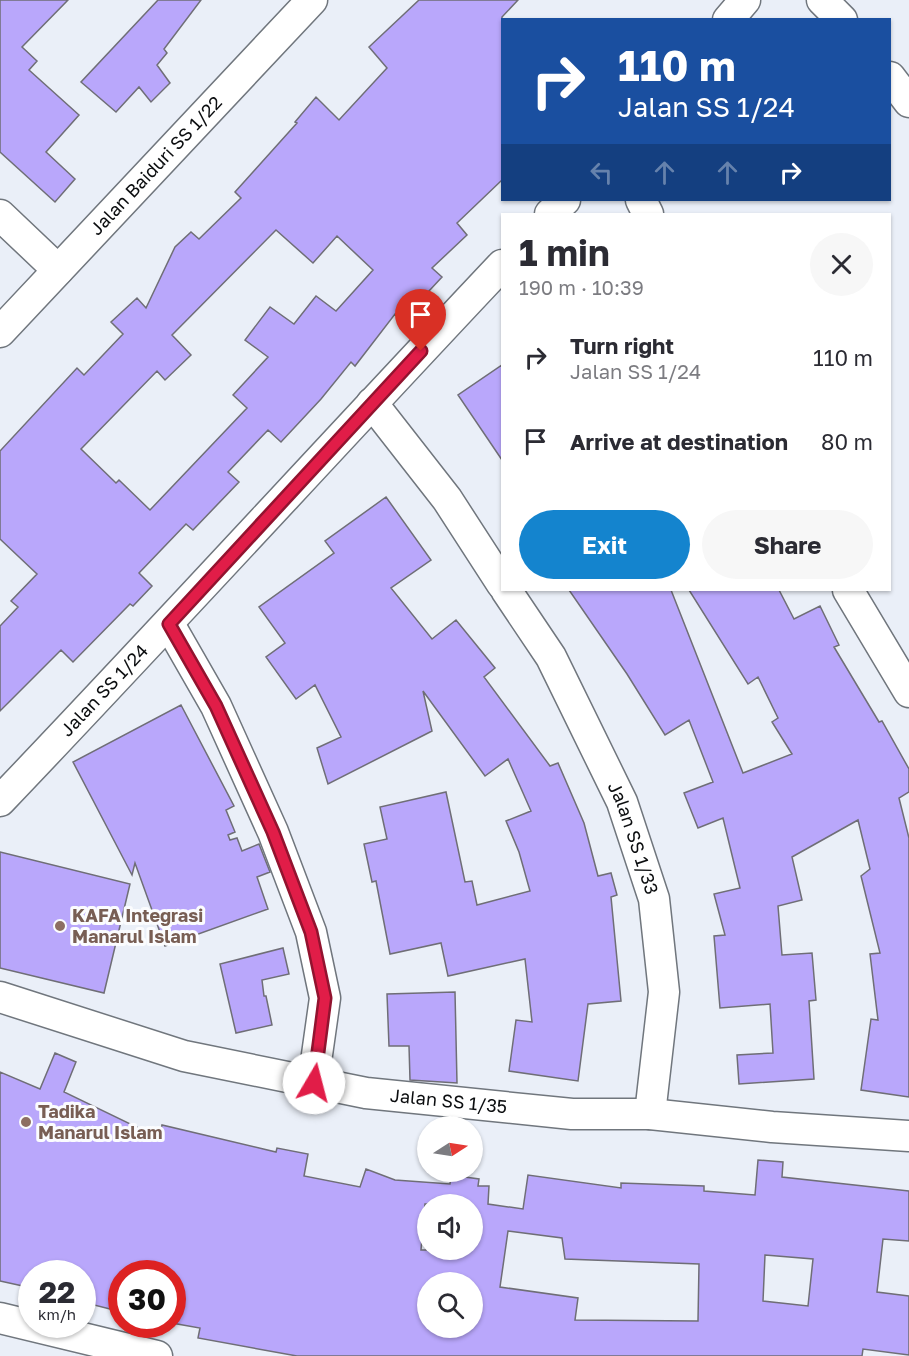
<!DOCTYPE html>
<html lang="en">
<head>
<meta charset="utf-8">
<style>
	body { margin:0; font-family:"Golos Text",sans-serif; background:#f7f7f7; color:#2b2b33; height:100vh; display:flex; flex-direction:column; font-size:22px; white-space:nowrap }
	* { box-sizing:border-box; margin:0 }
	p { font-size:20px; color:#7c7c81 }
	.icon { flex:none; width:33px; height:33px; fill:none; stroke:currentColor; stroke-width:2; stroke-linecap:round; stroke-linejoin:round }
	.map { position:relative; flex:1; overflow:hidden }
	.sheet { position:absolute; left:501px; top:213px; width:390px; height:378px; display:flex; flex-direction:column; background:#fff; border-radius:0px; box-shadow:0 2px 4px #0004 }
	.sheet>* { flex:none }
	.top-card { position:absolute; left:501px; top:18px; width:390px; height:183px; border-radius:0px; box-shadow:0 2px 4px #0004; background:#1a4fa0; color:#fff; overflow:hidden }
	.needle { width:39px; rotate:78deg }
	.fabs { position:absolute; left:417px; top:1116px; display:grid; gap:12px }
	.fabs a { display:grid; place-items:center; width:66px; height:66px; border-radius:50%; background:#fff; box-shadow:0 2px 4px #0004; font-size:30px }
	.speed { position:absolute; left:18px; top:1260px; display:flex; gap:12px; font-size:30px; font-weight:700; text-align:center }
	.speed>* { display:grid; place-content:center; width:78px; height:78px; border-radius:50%; background:#fff; box-shadow:0 2px 4px #0004; line-height:1 }
	.speed small { font-size:15px; font-weight:400 }
	.speed .limit { border:9px solid #d22; background:#fff; color:#111 }
	.pin { position:absolute; display:grid; place-items:center; width:51px; height:51px; color:#fff; margin:-62px -26px; border-radius:50% 50% 50% 0; rotate:-45deg; box-shadow:0 0 6px #0007 }
	.pin .icon { rotate:45deg }
	.me { position:absolute; width:66px; margin:-33px; rotate:8deg; stroke-linejoin:round; filter:drop-shadow(0 0 4px #0008) }
	.turn { display:flex; align-items:center; gap:21px; height:126px; padding:0 18px; font-size:27px }
	.turn .icon { width:78px; height:78px; stroke-width:2.5 }
	.turn b { display:block; font-size:42px; line-height:51px }
	.lanes { display:flex; align-items:center; height:57px; padding:0 18px; background:#0003; justify-content:center; gap:30px; direction:ltr }
	.lanes .off { opacity:.35 }
	.round { display:grid; place-items:center; flex:none; width:63px; height:63px; border-radius:32px; background:#f7f7f7 }
	.headline { display:flex; align-items:center; justify-content:space-between; height:102px; padding:0 18px }
	h1 { font-size:36px; font-weight:700; line-height:45px }
	.primary-button { display:flex; gap:12px; margin-top:auto; padding:12px 18px }
	.primary-button a { flex:1; height:69px; border-radius:36px; background:#1484ce; color:#fff; font-size:24px; font-weight:700; line-height:69px; text-align:center }
	.primary-button a+a { background:#f7f7f7; color:#2b2b33 }
	ul { padding:0; list-style:none }
	li { display:flex; align-items:center; gap:18px; height:84px; padding:0 18px }
	li div { flex:1 }
	li b { display:block; font-size:22px }
	li em { font-style:normal }
	.map>svg:first-child { display:block }
	.building { fill:#b9a7fb; stroke:#6f6e76; stroke-width:1.5; fill-rule:evenodd }
	.lines { fill:none; stroke-linecap:round; stroke-linejoin:round }
	.minor-casing { stroke:#70767d; stroke-width:33 }
	.minor { stroke:#fff; stroke-width:30 }
	.route-casing { stroke:#92132f; stroke-width:15 }
	.route { stroke:#e11d48; stroke-width:10 }
	.education-dot { fill:#8d6e63; stroke:#fbfcfe; stroke-width:2 }
	.labels { text-anchor:middle; stroke-width:6; stroke-linejoin:round; paint-order:stroke }
	.street-label { font-size:18px; fill:#0b0d0f; stroke:#fbfcfe }
	.education-label { font-size:18px; font-weight:bold; fill:#785e54; stroke:#fbfcfe; text-anchor:start }
</style>
</head>
<body>
<div class="map">
<svg width="909" height="1356" viewBox="0 0 909 1356">
	<rect width="100%" height="100%" fill="#eaeff8"/>
	<path class="building" d="M0,0H68L22,47L37,61L29,70L79,115L46,152L75,179L55,202L0,152Z
		M158,0H201L164,49L167,53L157,65L170,83L151,102L139,87L116,112L81,82Z
		M419,0H518L502,17V180L457,223L467,235L432,268L442,277L402,320L395,314L355,366L351,362L321,399L281,442L268,430L228,472L239,482L193,530L186,524L139,573L152,586L133,606L130,604L73,662L61,650L0,711V626L18,607L11,601L37,574L0,539V451L77,368L84,375L123,334L111,322L137,298L146,308L175,247L191,232L199,239L241,198L235,192L297,123L295,122L316,97L339,120L387,68L369,47ZM276,230L313,263L337,236L373,270L336,311L316,296L294,324L270,307L245,340L268,357L233,395L247,408L150,510L119,480L116,483L81,449L157,371L165,380L191,355L172,335Z
		M502,365V460L458,395Z
		M386,497L431,560L391,588L432,639L456,620L495,668L484,677L550,766L558,763L584,823L598,876L611,873L617,895L611,897L621,1001L588,1004L578,1081L509,1071L516,1020L532,1022L525,959L448,976L441,943L390,954L376,881L372,882L364,844L387,839L380,807L446,792L465,882L472,881L477,905L530,891L519,852L506,821L531,811L508,759L485,776L423,691L432,731L328,784L317,748L341,737L315,685L296,699L266,657L285,643L259,607L334,553L325,541Z
		M569,590H671L743,773L792,754L772,722L778,718L758,677L748,684L689,590H779L794,619L820,606L839,645L834,647L879,722L882,721L909,769V792L899,798L909,838V1097L861,1090L871,1019L878,1020L870,954L880,953L861,876L870,869L858,820L792,857L802,900L778,906L782,955L812,953L816,1000L809,1001L814,1079L739,1084L737,1055L773,1053L770,1004L720,1008L714,936L725,935L714,894L740,888L723,818L698,828L684,793L713,782L689,720L665,735L627,674Z
		M181,705L234,806L226,810L235,832L228,835L230,840L237,838L242,851L259,844L270,872L257,877L268,909L165,946L135,863L132,875L73,762Z
		M0,852L130,884L104,993L0,968Z
		M283,948L289,974L262,980L264,996H266L272,1025L236,1033L220,964Z
		M455,992L457,1083L410,1080L409,1046H389L387,994Z
		M55,1053L76,1062L64,1092L159,1138L162,1125L276,1152L277,1148L308,1154L304,1176L360,1187L366,1169L395,1180L450,1184L451,1175L479,1179L478,1186H489L488,1204L523,1209L528,1175L621,1188V1183L704,1186V1191L755,1195L758,1160L783,1162L782,1177L909,1191V1241L883,1239L877,1292L909,1296V1355L863,1349L862,1356H297L198,1338L200,1328L172,1323V1274H122V1312L82,1302V1274H32V1288L0,1281V1072L40,1089ZM425,1204H472V1250H421ZM508,1231L562,1238L565,1259L699,1264L698,1321L575,1320L578,1298L500,1287ZM765,1255L813,1259L808,1306L763,1301ZM428,1282H472V1328H428Z"/>
	<g class="lines">
		<defs>
			<g id="minor">
				<path d="M822,0L842,20"/>
				<path d="M728,20L745,0"/>
				<path d="M890,77L909,102"/>
				<path d="M641,200L648,214"/>
				<path d="M550,214L565,200"/>
				<path d="M0,215L58,270"/>
				<path id="s1" d="M0,332L312,0"/>
				<path d="M372,403L447,499L502,584"/>
				<path id="s2" d="M506,590L551,657L622,802L654,899L664,992L650,1114"/>
				<path d="M848,590L909,692"/>
				<path d="M169,624L216,706L273,832L311,932L325,998L313,1083"/>
				<path id="s3" d="M0,801C169,624 334,443 502,265"/>
				<path id="s4" d="M0,997L184,1056L366,1093L572,1114H650L772,1127L909,1136"/>
				<path d="M0,1318L157,1356"/>
			</g>
		</defs>
		<use href="#minor" class="minor-casing"/>
		<use href="#minor" class="minor"/>
	</g>
	<g class="lines">
		<defs>
			<path id="route" d="M314,1083L325,998L311,932L273,832L216,706L169,624L421,351"/>
		</defs>
		<use href="#route" class="route-casing"/>
		<use href="#route" class="route"/>
	</g>
	<g class="education-dot">
		<circle cx="60" cy="926" r="6"/>
		<circle cx="26" cy="1122" r="6"/>
	</g>
	<g class="labels">
		<g class="street-label">
			<text dy="6" stroke="none"><textPath href="#s1" startOffset="228">Jalan Baiduri SS 1/22</textPath></text>
			<text dy="6" stroke="none"><textPath href="#s3" startOffset="152">Jalan SS 1/24</textPath></text>
			<text dy="6" stroke="none"><textPath href="#s2" startOffset="280">Jalan SS 1/33</textPath></text>
			<text dy="6" stroke="none"><textPath href="#s4" startOffset="462">Jalan SS 1/35</textPath></text>
		</g>
		<g class="education-label">
			<text x="72" y="922">KAFA Integrasi<tspan x="72" dy="21">Manarul Islam</tspan></text>
			<text x="38" y="1118">Tadika<tspan x="38" dy="21">Manarul Islam</tspan></text>
		</g>
	</g>
</svg>
<div class="fabs">
<a><svg class="needle" viewBox="-14 -14 28 28"><path d="M0-13l5 13h-10z" fill="#e53935"/><path d="M0 13l5-13h-10z" fill="#7c7c81"/></svg></a>
<a><svg class="icon" aria-label="sound" viewBox="0 0 24 24"><path d="M4 9h4l5-4v14l-5-4H4zM17 9q2 3 0 6"/></svg></a>
<a><svg class="icon" aria-label="search" viewBox="0 0 24 24"><circle cx="10" cy="10" r="6"/><path d="M15 15l6 6"/></svg></a>
</div>
<div class="speed"><div>22<small>km/h</small></div><div class="limit">30</div></div>
<div class="pin" style="left:421px;top:351px;background:#d93025"><svg class="icon" aria-label="arrive" viewBox="0 0 24 24"><path d="M6 21V4h12l-3 4 3 4H6"/></svg></div>
<svg class="me" style="left:314px;top:1083px" viewBox="-20 -20 40 40"><circle r="19" fill="#fff"/><path d="M0-13L10 11 0 6-10 11z" fill="#e11d48"/></svg>
<div class="top-card">
<div class="turn"><svg class="icon" aria-label="right" viewBox="0 0 24 24"><path d="M7 20v-9h11M14 6l5 5-5 5"/></svg><div><b>110 m</b>Jalan SS 1/24</div></div>
<div class="lanes"><svg class="icon off" aria-label="left" viewBox="0 0 24 24"><path d="M17 20v-9H6M10 6l-5 5 5 5"/></svg><svg class="icon off" aria-label="ahead" viewBox="0 0 24 24"><path d="M12 20V5M6 11l6-6 6 6"/></svg><svg class="icon off" aria-label="ahead" viewBox="0 0 24 24"><path d="M12 20V5M6 11l6-6 6 6"/></svg><svg class="icon" aria-label="right" viewBox="0 0 24 24"><path d="M7 20v-9h11M14 6l5 5-5 5"/></svg></div>
</div>
<section class="sheet">
<div class="headline"><div><h1>1 min</h1><p>190 m · 10:39</p></div><a class="round"><svg class="icon" aria-label="close" viewBox="0 0 24 24"><path d="M6 6l12 12M18 6L6 18"/></svg></a></div>
<ul>
<li><svg class="icon" aria-label="right" viewBox="0 0 24 24"><path d="M7 20v-9h11M14 6l5 5-5 5"/></svg><div><b>Turn right</b><p>Jalan SS 1/24</p></div><em>110 m</em></li>
<li><svg class="icon" aria-label="arrive" viewBox="0 0 24 24"><path d="M6 21V4h12l-3 4 3 4H6"/></svg><div><b>Arrive at destination</b></div><em>80 m</em></li>
</ul>
<div class="primary-button"><a>Exit</a><a>Share</a></div>
</section>
</div>
</body>
</html>
